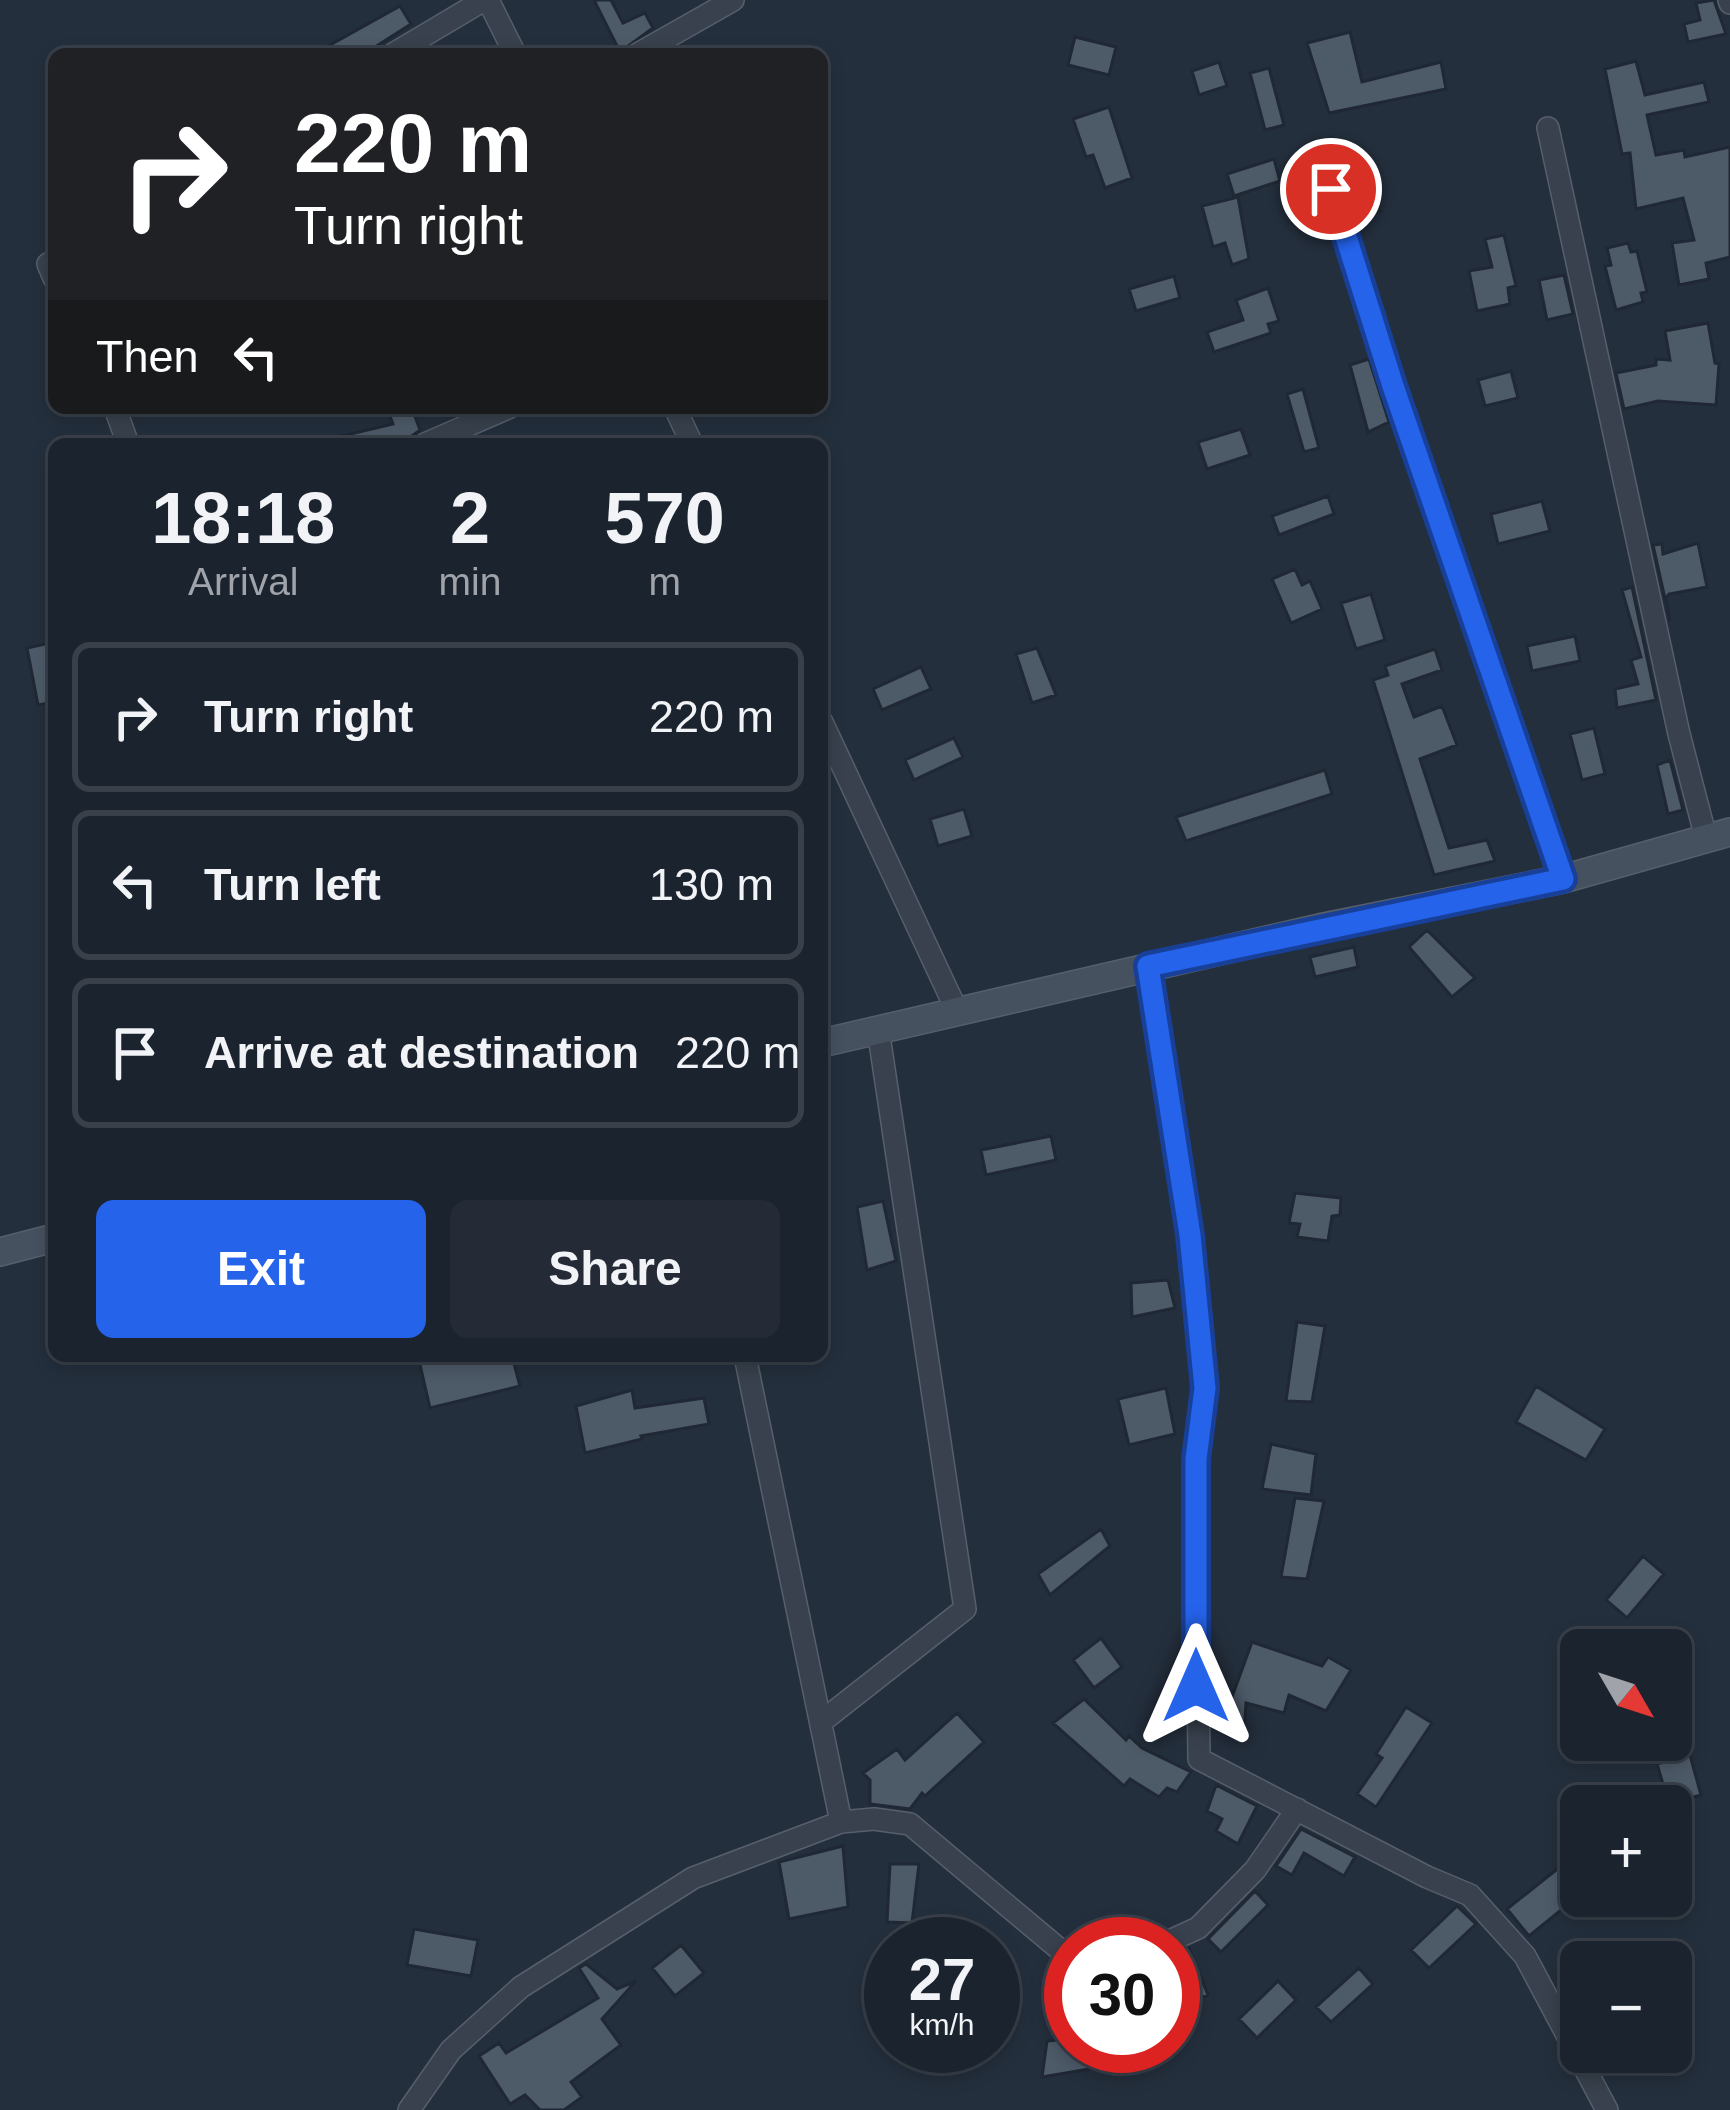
<!DOCTYPE html>
<html lang="en">
<head>
<meta charset="utf-8">
<style>
	body { margin:0; font-family:Helvetica,sans-serif; background:#242b36; color:#f1f3f6; height:100vh; display:flex; flex-direction:column; font-size:45px; white-space:nowrap }
	* { box-sizing:border-box; margin:0 }
	p { font-size:39px; color:#a0a4aa }
	.icon { flex:none; width:66px; height:66px; fill:none; stroke:currentColor; stroke-width:2; stroke-linecap:round; stroke-linejoin:round }
	.map { position:relative; flex:1; overflow:hidden }
	.drawer { position:absolute; left:48px; top:438px; width:780px; height:924px; display:flex; flex-direction:column; background:#1b232e; border-radius:18px; box-shadow:0 6px 18px #0003,0 0 0 3px #39404a }
	.drawer>* { flex:none }
	.banner { position:absolute; left:48px; top:48px; width:780px; height:366px; border-radius:18px; box-shadow:0 6px 18px #0003,0 0 0 3px #39404a; background:#202124; color:#fff; overflow:hidden }
	.needle { width:78px; rotate:129deg }
	.tools { position:absolute; left:1560px; top:1629px; display:grid; gap:24px }
	.tools a { display:grid; place-items:center; width:132px; height:132px; border-radius:18px; background:#1b232e; box-shadow:0 6px 18px #0003,0 0 0 3px #39404a; font-size:60px }
	.speed { position:absolute; left:864px; top:1917px; display:flex; gap:24px; font-size:60px; font-weight:700; text-align:center }
	.speed>* { display:grid; place-content:center; width:156px; height:156px; border-radius:50%; background:#1b232e; box-shadow:0 6px 18px #0003,0 0 0 3px #39404a; line-height:1 }
	.speed small { font-size:30px; font-weight:400 }
	.speed .limit { border:18px solid #d22; background:#fff; color:#111 }
	.pin { position:absolute; display:grid; place-items:center; width:102px; height:102px; color:#fff; margin:-51px; border:6px solid #fff; border-radius:50%; box-shadow:0 3px 12px #0007 }
	.me { position:absolute; width:132px; margin:-66px; rotate:0deg; stroke-linejoin:round; filter:drop-shadow(0 0 9px #0008) }
	.turn { display:flex; align-items:center; gap:42px; height:252px; padding:0 48px; font-size:54px }
	.turn .icon { width:156px; height:156px; stroke-width:2.5 }
	.turn b { display:block; font-size:84px; line-height:102px }
	.then { display:flex; align-items:center; height:114px; padding:0 48px; background:#0003; gap:24px; font-size:45px }
	.eta { display:flex; justify-content:space-evenly; align-items:center; height:204px; text-align:center }
	.eta b { font-size:72px; font-weight:800; line-height:84px }
	.button { display:flex; gap:24px; margin-top:auto; padding:24px 48px }
	.button a { flex:1; height:138px; border-radius:18px; background:#2563eb; color:#fff; font-size:48px; font-weight:800; line-height:138px; text-align:center }
	.button a+a { background:#242b36; color:#f1f3f6 }
	ul { padding:0; list-style:none }
	li { display:flex; align-items:center; gap:36px; height:150px; margin:0 24px 18px; padding:0 24px; border:6px solid #39404a; border-radius:18px }
	li div { flex:1 }
	li b { display:block; font-size:45px }
	li em { font-style:normal }
	.map>svg:first-child { display:block }
	.building { fill:#4d5a68; stroke:#1f2834; stroke-width:3 }
	.lines { fill:none; stroke-linecap:round; stroke-linejoin:round }
	.street-casing { stroke:#565f6b; stroke-width:24 }
	.secondary-casing { stroke:#565f6b; stroke-width:30 }
	.street { stroke:#38414d; stroke-width:21 }
	.secondary { stroke:#465160; stroke-width:27 }
	.route-casing { stroke:#184099; stroke-width:30 }
	.route { stroke:#2563eb; stroke-width:21 }
</style>
</head>
<body>
<div class="map">
<svg width="1730" height="2110" viewBox="0 0 1730 2110">
	<rect width="100%" height="100%" fill="#242f3d"/>
	<path class="building" d="M594,0H611L623,23L645,13L653,28L620,52Z
		M1714,0L1726,34L1688,42L1684,24L1700,20L1696,3Z
		M400,6L411,24L364,54H314Z
		M1350,32L1362,82L1441,62L1446,89L1329,113L1307,43Z
		M1075,37L1116,47L1109,75L1068,65Z
		M1636,61L1645,95L1704,82L1709,102L1647,115L1656,155L1684,150L1685,157L1730,147V257L1706,263L1709,279L1679,285L1672,243L1694,240L1683,198L1636,209L1630,153L1622,154L1605,69Z
		M1219,62L1227,86L1199,95L1192,71Z
		M1269,68L1284,125L1265,130L1250,73Z
		M1109,107L1132,178L1105,188L1093,155L1086,157L1073,119Z
		M1274,159L1280,181L1234,196L1227,174Z
		M1373,181L1380,211L1355,216L1346,188Z
		M1238,197L1249,259L1232,265L1225,243L1213,247L1202,206Z
		M1504,235L1516,286L1508,288L1510,304L1477,311L1469,271L1492,267L1485,239Z
		M1628,243L1631,252L1637,251L1647,292L1641,293L1643,302L1616,310L1605,266L1611,265L1607,248Z
		M1564,275L1573,314L1547,320L1539,280Z
		M1174,276L1180,298L1136,311L1129,289Z
		M1268,288L1279,321L1268,324L1271,333L1214,352L1207,332L1243,320L1236,300Z
		M1708,323L1715,363L1719,364L1716,405L1658,401L1624,409L1616,373L1656,365V359L1670,360L1665,331Z
		M1369,359L1389,422L1368,432L1350,365Z
		M1511,371L1518,398L1485,406L1478,380Z
		M1303,389L1319,448L1304,452L1287,394Z
		M405,408H412L420,430L412,436L392,444H339L338,437L393,424L389,414Z
		M1241,429L1250,455L1207,469L1198,442Z
		M1328,496L1334,514L1279,535L1272,516Z
		M1542,501L1550,531L1498,544L1491,514Z
		M1698,543L1707,587L1669,594L1666,598L1670,621L1653,545L1662,544L1663,554Z
		M1295,569L1302,585L1310,581L1322,609L1291,623L1272,579Z
		M1632,587L1656,700L1617,708L1615,689L1638,684L1631,660L1641,657L1622,590Z
		M1371,594L1385,640L1356,649L1341,603Z
		M1575,636L1580,661L1532,671L1527,646Z
		M54,642V702L38,705L27,648Z
		M1037,648L1056,695L1032,703L1016,654Z
		M1435,649L1442,670L1402,684L1414,717L1442,706L1457,745L1420,759L1449,848L1487,840L1495,861L1434,875L1373,680L1388,675L1385,666Z
		M921,667L931,689L882,710L873,689Z
		M1594,728L1605,774L1582,780L1570,734Z
		M954,738L963,757L914,780L905,760Z
		M1670,760L1683,810L1668,814L1657,765Z
		M1325,770L1332,794L1186,841L1176,817Z
		M964,809L972,836L938,846L930,819Z
		M1427,930L1475,978L1452,997L1409,947Z
		M1354,947L1358,967L1315,977L1310,957Z
		M1051,1136L1056,1160L986,1175L981,1150Z
		M1295,1193L1341,1198L1340,1215L1332,1216L1328,1241L1297,1237L1300,1224L1289,1223Z
		M883,1201L896,1261L867,1270L857,1207Z
		M1168,1280L1175,1308L1132,1317L1131,1283Z
		M1297,1322L1325,1326L1312,1402L1286,1401Z
		M418,1356H512L520,1386L430,1408Z
		M1536,1386L1605,1429L1586,1460L1516,1422Z
		M1166,1388L1175,1434L1129,1445L1118,1399Z
		M632,1390L635,1408L704,1398L709,1424L641,1436L642,1439L585,1453L576,1406Z
		M1271,1444L1316,1454L1311,1495L1262,1489Z
		M1295,1498L1324,1501L1307,1579L1281,1577Z
		M1101,1529L1110,1546L1050,1595L1038,1574Z
		M1643,1556L1664,1574L1627,1618L1606,1600Z
		M1101,1638L1122,1667L1094,1688L1073,1660Z
		M1252,1642L1322,1666L1328,1657L1351,1670L1326,1711L1289,1695L1284,1713L1246,1703L1244,1735H1226L1228,1697H1232Z
		M1084,1699L1126,1740L1129,1736L1142,1748L1191,1772L1177,1792L1167,1788L1159,1797L1130,1779L1124,1786L1053,1723Z
		M1406,1707L1432,1723L1376,1807L1357,1794L1382,1758L1376,1754Z
		M957,1713L984,1742L925,1796L922,1793L910,1809L870,1804V1780L863,1773L897,1749L905,1760Z
		M1690,1755L1701,1795L1669,1804L1657,1764Z
		M1216,1785L1257,1806L1238,1844L1216,1831L1222,1819L1207,1811Z
		M1301,1829L1355,1857L1344,1876L1304,1853L1292,1875L1276,1866Z
		M843,1846L848,1907L789,1919L779,1862Z
		M1566,1862L1581,1880V1894L1529,1936L1507,1909Z
		M890,1864H919L912,1923L887,1922Z
		M1255,1891L1268,1905L1221,1952L1208,1939Z
		M1457,1906L1476,1924L1429,1968L1411,1950Z
		M414,1929L478,1940L471,1976L407,1965Z
		M681,1945L704,1973L675,1996L652,1968Z
		M1189,1948L1208,1995L1173,2010V1956Z
		M586,1964L617,1989L636,1981L602,2019L621,2045L571,2082L582,2097L564,2110H540L525,2095L510,2104L479,2056L499,2043L506,2053L598,1998L579,1968Z
		M1359,1968L1373,1984L1331,2022L1316,2007Z
		M1278,1981L1296,2000L1257,2038L1239,2019Z
		M1071,2039V2046H1099L1101,2067L1042,2077L1047,2041Z"/>
	<g class="lines">
		<defs>
			<path id="street" d="M488,0L515,54
				M1729,0L1730,3
				M393,54L484,0
				M638,54L733,0
				M1548,128L1679,734L1706,838
				M1331,189L1393,386L1563,879
				M54,261L48,264L54,278
				M115,408L128,444
				M675,408L692,444
				M425,444L508,408
				M822,722L956,1009
				M1148,966L1190,1235L1205,1387L1196,1459L1199,1759L1427,1877L1470,1895L1525,1956L1607,2110
				M745,1356L841,1822
				M821,1722L965,1609L878,1029
				M1163,1944L1198,1928L1255,1870L1297,1809
				M409,2110L451,2050L521,1987L693,1878L841,1822L874,1819L910,1824L1071,1959"/>
			<path id="secondary" d="M822,1043L1319,928L1563,879L1730,832
				M0,1252L54,1238"/>
		</defs>
		<use href="#street" class="street-casing"/>
		<use href="#secondary" class="secondary-casing"/>
		<use href="#street" class="street"/>
		<use href="#secondary" class="secondary"/>
	</g>
	<g class="lines">
		<defs>
			<path id="route" d="M1196,1686V1459L1205,1388L1190,1235L1148,966L1563,879L1393,386L1331,189"/>
		</defs>
		<use href="#route" class="route-casing"/>
		<use href="#route" class="route"/>
	</g>
</svg>
<div class="tools">
<a><svg class="needle" viewBox="-14 -14 28 28"><path d="M0-13l5 13h-10z" fill="#e53935"/><path d="M0 13l5-13h-10z" fill="#a0a4aa"/></svg></a>
<a>+</a>
<a>−</a>
</div>
<div class="speed"><div>27<small>km/h</small></div><div class="limit">30</div></div>
<div class="pin" style="left:1331px;top:189px;background:#d93025"><svg class="icon" aria-label="arrive" viewBox="0 0 24 24"><path d="M6 21V4h12l-3 4 3 4H6"/></svg></div>
<svg class="me" style="left:1196px;top:1686px" viewBox="-20 -20 40 40"><path d="M0-17L14 15 0 8-14 15z" fill="#2563eb" stroke="#fff" stroke-width="4"/></svg>
<div class="banner">
<div class="turn"><svg class="icon" aria-label="right" viewBox="0 0 24 24"><path d="M7 20v-9h11M14 6l5 5-5 5"/></svg><div><b>220 m</b>Turn right</div></div>
<div class="then">Then<svg class="icon" aria-label="left" viewBox="0 0 24 24"><path d="M17 20v-9H6M10 6l-5 5 5 5"/></svg></div>
</div>
<section class="drawer">
<div class="eta">
<div><b>18:18</b><p>Arrival</p></div>
<div><b>2</b><p>min</p></div>
<div><b>570</b><p>m</p></div>
</div>
<ul>
<li><svg class="icon" aria-label="right" viewBox="0 0 24 24"><path d="M7 20v-9h11M14 6l5 5-5 5"/></svg><div><b>Turn right</b></div><em>220 m</em></li>
<li><svg class="icon" aria-label="left" viewBox="0 0 24 24"><path d="M17 20v-9H6M10 6l-5 5 5 5"/></svg><div><b>Turn left</b></div><em>130 m</em></li>
<li><svg class="icon" aria-label="arrive" viewBox="0 0 24 24"><path d="M6 21V4h12l-3 4 3 4H6"/></svg><div><b>Arrive at destination</b></div><em>220 m</em></li>
</ul>
<div class="button"><a>Exit</a><a>Share</a></div>
</section>
</div>
</body>
</html>
